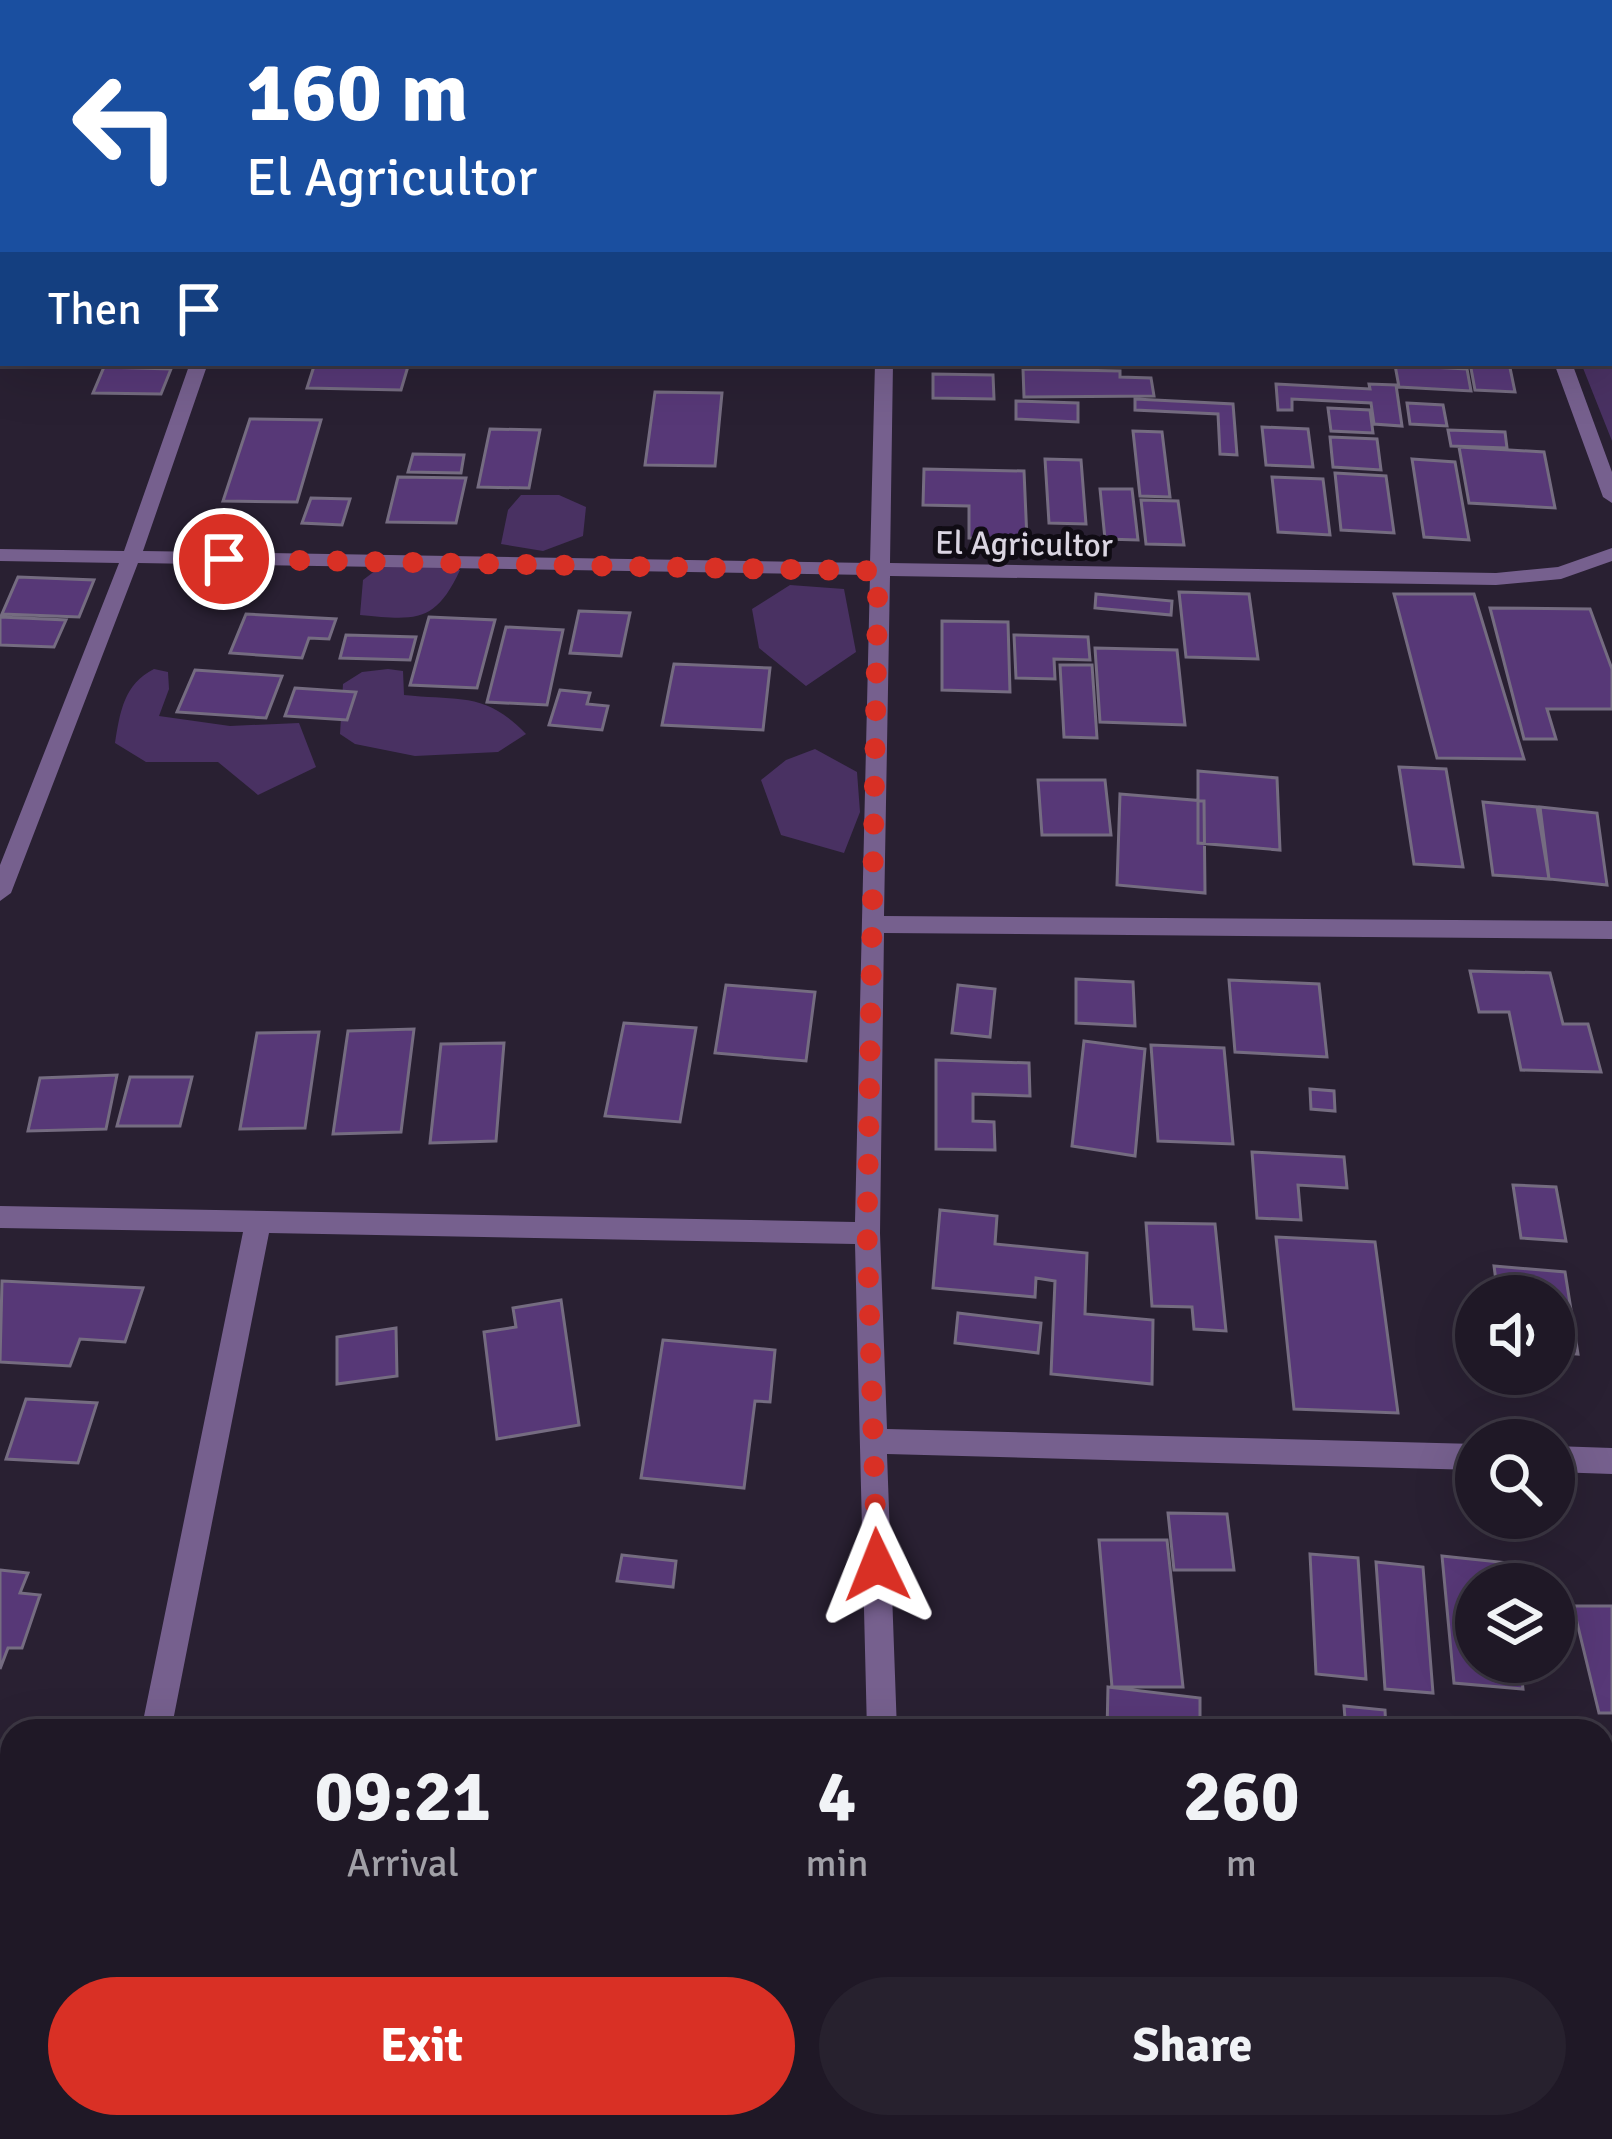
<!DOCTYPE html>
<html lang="en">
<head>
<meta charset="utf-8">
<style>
	body { margin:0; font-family:Signika,sans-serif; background:#27212e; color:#f1f3f6; height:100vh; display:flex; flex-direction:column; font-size:45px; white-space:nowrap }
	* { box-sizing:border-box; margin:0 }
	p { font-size:39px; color:#a1a0a7 }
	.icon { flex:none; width:66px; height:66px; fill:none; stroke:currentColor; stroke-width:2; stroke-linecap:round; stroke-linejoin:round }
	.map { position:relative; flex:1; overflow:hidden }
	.drawer { position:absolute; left:0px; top:1719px; width:1614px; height:420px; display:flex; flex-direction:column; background:#1f1826; border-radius:36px 36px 0 0; box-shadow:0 12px 48px #0002,0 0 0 3px #3c3743 }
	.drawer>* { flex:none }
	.guide { position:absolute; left:0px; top:0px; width:1614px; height:366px; box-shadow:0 12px 48px #0002,0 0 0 3px #3c3743; background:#1a4fa0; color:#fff; overflow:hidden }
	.buttons { position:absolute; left:1455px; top:1275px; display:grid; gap:24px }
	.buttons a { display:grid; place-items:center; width:120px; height:120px; border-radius:50%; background:#1f1826; box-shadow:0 12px 48px #0002,0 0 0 3px #3c3743; font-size:60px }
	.pin { position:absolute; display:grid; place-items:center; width:102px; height:102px; color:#fff; margin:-51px; border:6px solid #fff; border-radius:50%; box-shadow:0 3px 12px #0007 }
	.me { position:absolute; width:132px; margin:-66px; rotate:358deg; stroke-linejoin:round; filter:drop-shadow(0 0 9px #0008) }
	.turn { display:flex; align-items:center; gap:42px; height:252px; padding:0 48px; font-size:54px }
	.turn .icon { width:156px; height:156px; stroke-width:2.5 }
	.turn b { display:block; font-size:84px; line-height:102px }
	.then { display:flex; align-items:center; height:114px; padding:0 48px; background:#0003; gap:24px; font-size:45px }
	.eta { display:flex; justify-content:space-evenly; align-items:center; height:204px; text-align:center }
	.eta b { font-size:72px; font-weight:700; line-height:84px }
	.button { display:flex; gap:24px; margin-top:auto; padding:24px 48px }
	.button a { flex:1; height:138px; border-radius:72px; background:#d93025; color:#fff; font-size:48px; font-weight:700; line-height:138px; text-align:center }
	.button a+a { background:#27212e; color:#f1f3f6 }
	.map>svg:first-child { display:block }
	.green { fill:#493162 }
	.building { fill:#573877; stroke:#756c81; stroke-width:3 }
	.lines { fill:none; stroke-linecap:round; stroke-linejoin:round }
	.street { fill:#76608e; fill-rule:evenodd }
	.route { stroke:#d93025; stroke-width:21; stroke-dasharray:0 37.8 }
	.labels { text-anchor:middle; stroke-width:10; stroke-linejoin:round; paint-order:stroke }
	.street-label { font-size:33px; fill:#dad5e1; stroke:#100c14 }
</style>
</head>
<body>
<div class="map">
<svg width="1612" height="2139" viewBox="0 0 1612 2139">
	<rect width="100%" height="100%" fill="#292032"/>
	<path class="green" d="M1611,297L1612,298V441L1581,363H1611Z
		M521,495H559L586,507L583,536L543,551L501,544L508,510Z
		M433,566L460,570C435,624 415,620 360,615L363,580L380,567Z
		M790,585L844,589L856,652L806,686L759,648L752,609Z
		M154,669L168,672L169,689L159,716L230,726L299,723L316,767L258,795L218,762H146L115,743C120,712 124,684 154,669Z
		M388,669L403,671L404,695C458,701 485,691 526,734L498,752L415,756L355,744L340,734L343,684L362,672Z
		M815,749L857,772L860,812L844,853L781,835L761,780L786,760Z"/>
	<path class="building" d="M315,363H409L401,390L307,388Z
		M1470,363H1509L1515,392L1475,390Z
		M1395,365L1467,369L1471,391L1399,387Z
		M104,367L171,369L161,394L93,393Z
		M1023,369L1120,371V377L1151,378L1154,396L1024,397Z
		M933,374L993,375L994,399L933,398Z
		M1276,384L1370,389L1369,384L1396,385L1402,426L1374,424L1371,403L1292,399V410H1278Z
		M655,392L722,393L715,466L645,465Z
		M1135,399L1233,404L1237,455L1220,454L1218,414L1135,410Z
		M1016,401L1078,403V422L1016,419Z
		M1407,403L1443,405L1447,426L1410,424Z
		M1328,408L1370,410L1373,433L1331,431Z
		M250,419L321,420L297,502L223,501Z
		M1262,427L1308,429L1313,467L1266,465Z
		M490,429L540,430L529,488L478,487Z
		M1448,430L1505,432L1507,448L1451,446Z
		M1133,431L1162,432L1170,497L1140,496Z
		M1330,437L1377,439L1381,470L1333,467Z
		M1459,447L1544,452L1555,508L1469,503Z
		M413,454L464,455L461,473L408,472Z
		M1045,459L1081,460L1086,524L1049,523Z
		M1412,459L1455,462L1469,540L1424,537Z
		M924,469L1024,471L1027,540L969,538V506L923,505Z
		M1335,473L1386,476L1394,533L1341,530Z
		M398,477L466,478L456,523L387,522Z
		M1272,477L1323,479L1330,535L1278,532Z
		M1100,489H1132L1138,540L1105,539Z
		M311,498L350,499L342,525L302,523Z
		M1141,500L1178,501L1184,545L1146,544Z
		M18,577L94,580L79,617L2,614Z
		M1179,592L1249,594L1258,659L1186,657Z
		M1096,594L1172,601L1171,615L1095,608Z
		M1394,594H1474L1524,759L1437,758Z
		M1490,608L1590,609L1612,669V709H1547L1556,739H1524Z
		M579,611L630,613L621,656L570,653Z
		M246,614L336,619L329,639L309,638L302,658L230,653Z
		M0,617L66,620L54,647L0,645Z
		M429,617L495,620L477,688L410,685Z
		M942,621L1008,622L1010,692L942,690Z
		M506,627L563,630L547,705L487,702Z
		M346,635L416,637L410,660L340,658Z
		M1014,635L1088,637L1090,660L1054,659L1055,679L1016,678Z
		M1095,648L1177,650L1185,725L1100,722Z
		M674,664L770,668L763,730L662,725Z
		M1060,665H1092L1097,738L1064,737Z
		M195,670L282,676L266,718L177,712Z
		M295,688L356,692L347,720L285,716Z
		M560,690L590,693L587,704L608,706L602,730L549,725Z
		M1399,767L1446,769L1463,867L1414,864Z
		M1198,771L1277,778L1280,850L1198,843Z
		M1038,780H1105L1111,835H1042Z
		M1120,794L1204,801L1205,893L1117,885Z
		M1483,802L1537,807L1549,879L1493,875Z
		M1540,807L1597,813L1607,885L1549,879Z
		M1470,971L1550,973L1563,1024H1588L1601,1072L1521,1070L1509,1012H1479Z
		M1076,979L1133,982L1135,1026L1076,1023Z
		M1229,980L1319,984L1327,1057L1235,1052Z
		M726,985L815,992L806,1061L715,1053Z
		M958,985L995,989L990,1037L952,1033Z
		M624,1023L696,1028L680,1122L605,1116Z
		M414,1029L401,1132L333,1134L348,1031Z
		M319,1032L305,1128L240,1129L257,1033Z
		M1084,1041L1145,1049L1135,1156L1072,1146Z
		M504,1043L496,1141L430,1143L441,1044Z
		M1151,1045L1224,1048L1233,1144L1158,1141Z
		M936,1060L1029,1063L1030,1096L973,1094V1121L994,1122L995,1150L936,1149Z
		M117,1075L106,1129L28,1131L40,1078Z
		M130,1077H192L180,1126H117Z
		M1310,1089L1334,1091L1335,1111L1311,1109Z
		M1252,1152L1344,1157L1347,1188L1298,1185L1301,1220L1257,1218Z
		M1513,1185L1556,1187L1566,1241L1521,1238Z
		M940,1210L997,1216L995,1244L1087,1253L1085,1314L1153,1320L1152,1384L1051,1374L1055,1281L1036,1278L1035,1297L933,1288Z
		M1146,1223L1215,1224L1226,1331L1194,1329L1192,1307L1152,1306Z
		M1276,1237L1375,1242L1398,1413L1294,1409Z
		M1494,1266L1565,1272L1578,1354L1554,1352V1296H1498Z
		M2,1281L143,1288L125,1342L80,1339L70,1366L0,1362Z
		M561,1300L579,1425L497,1439L484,1332L516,1327L513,1308Z
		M958,1313L1041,1323L1038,1353L955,1343Z
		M396,1328L397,1376L337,1384V1337Z
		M663,1340L775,1350L770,1402L755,1401L744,1488L641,1478Z
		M26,1399L97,1403L78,1463L6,1459Z
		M1168,1513L1227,1514L1234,1570H1174Z
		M1099,1540H1167L1183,1687H1112Z
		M1310,1554L1358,1558L1366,1679L1316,1674Z
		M622,1555L676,1561L673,1587L617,1581Z
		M1442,1556L1509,1563L1511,1584H1476V1662H1520L1523,1689L1454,1683Z
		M1376,1562L1423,1567L1433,1693L1385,1689Z
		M0,1570L28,1573L20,1593L40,1595L22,1648H8L0,1669Z
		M1573,1606H1612V1713H1599Z
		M1108,1687L1200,1698V1731H1107Z
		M1344,1706L1385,1710L1386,1731H1346Z
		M1602,1980L1612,2037V2117L1602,2116Z
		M1056,2127H1107L1108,2139H1056Z"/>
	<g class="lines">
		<path class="street" d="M386,0H401L403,3H388Z
			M1194,0H1211L1213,3H1196Z
			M0,153H3V163H0Z
			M1611,259H1612V270H1611Z
			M190,363H208L143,551L870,563L875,363H893L890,563L1496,573L1558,567L1612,548V561L1561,579L1496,585L890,576L884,916L1612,921V939L884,933L880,1233L887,1429L1476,1444V1470L887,1454L897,1731H867L855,1244L269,1233L171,1731H141L243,1232L0,1228V1206L855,1222L870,575L138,563L11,893L0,901V865L119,563L0,561V549L124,551Z
			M1554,363H1572L1612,472V503L1603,497Z
			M1554,1446L1612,1448V1474L1554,1472Z
			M59,2127H93L91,2139H57Z
			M877,2127H911L912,2139H878Z"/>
	</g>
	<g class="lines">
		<path class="route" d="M224,559L878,571L867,1232L877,1565"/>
	</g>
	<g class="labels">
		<g class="street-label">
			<text transform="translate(1024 543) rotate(1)" y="12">El Agricultor</text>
		</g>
	</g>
</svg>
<div class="buttons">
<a><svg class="icon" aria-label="sound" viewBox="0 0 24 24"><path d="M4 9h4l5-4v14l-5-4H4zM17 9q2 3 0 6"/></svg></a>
<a><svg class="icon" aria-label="search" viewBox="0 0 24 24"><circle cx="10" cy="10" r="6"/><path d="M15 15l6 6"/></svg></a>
<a><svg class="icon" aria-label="layers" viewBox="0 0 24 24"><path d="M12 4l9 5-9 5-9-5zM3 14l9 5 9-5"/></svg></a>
</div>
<div class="pin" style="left:224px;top:559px;background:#d93025"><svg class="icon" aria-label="arrive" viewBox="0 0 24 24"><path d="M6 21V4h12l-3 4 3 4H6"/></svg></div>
<svg class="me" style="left:877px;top:1565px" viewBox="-20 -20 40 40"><path d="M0-17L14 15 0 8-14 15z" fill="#d93025" stroke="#fff" stroke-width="4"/></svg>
<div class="guide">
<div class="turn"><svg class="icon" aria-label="left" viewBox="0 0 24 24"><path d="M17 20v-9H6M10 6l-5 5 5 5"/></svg><div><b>160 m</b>El Agricultor</div></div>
<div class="then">Then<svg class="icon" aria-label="arrive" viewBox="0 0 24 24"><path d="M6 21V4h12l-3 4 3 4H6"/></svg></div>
</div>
<section class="drawer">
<div class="eta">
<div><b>09:21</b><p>Arrival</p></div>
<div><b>4</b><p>min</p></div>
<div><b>260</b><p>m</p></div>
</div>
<div class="button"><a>Exit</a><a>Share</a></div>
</section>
</div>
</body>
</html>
